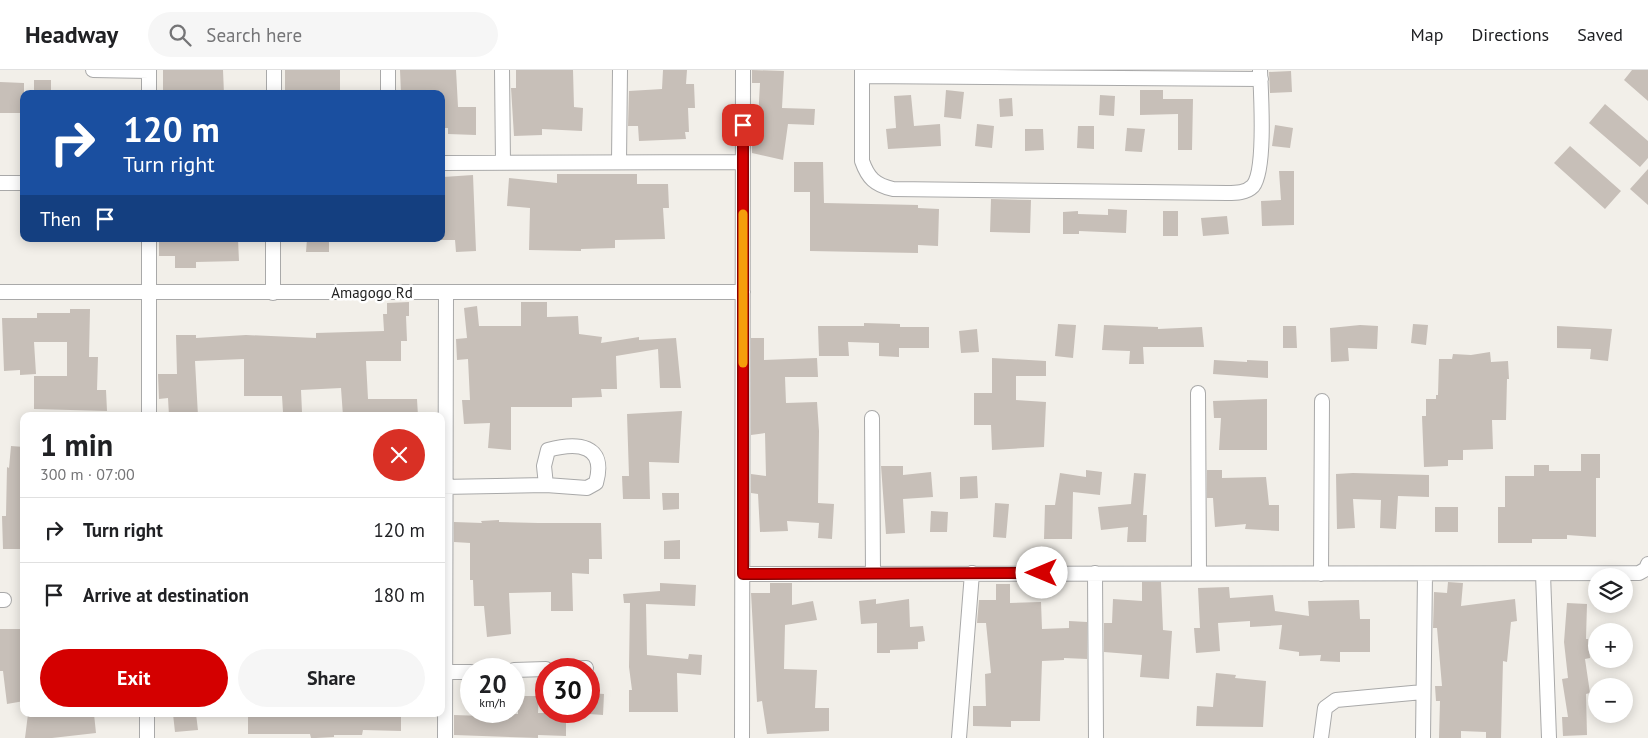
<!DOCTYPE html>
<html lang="en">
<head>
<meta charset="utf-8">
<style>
	body { margin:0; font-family:"PT Sans",sans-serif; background:#f6f6f6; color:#202124; height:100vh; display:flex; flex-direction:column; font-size:19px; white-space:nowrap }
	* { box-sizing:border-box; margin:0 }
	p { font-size:16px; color:#757577 }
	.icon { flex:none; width:28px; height:28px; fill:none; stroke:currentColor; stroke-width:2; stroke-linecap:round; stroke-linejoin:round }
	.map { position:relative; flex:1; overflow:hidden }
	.sheet { position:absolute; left:20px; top:342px; width:425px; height:305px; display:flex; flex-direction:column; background:#fff; border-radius:10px; box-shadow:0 2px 12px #0003 }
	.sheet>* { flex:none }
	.guide { position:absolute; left:20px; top:20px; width:425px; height:152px; border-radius:10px; box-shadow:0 2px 12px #0003; background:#1a4fa0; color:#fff; overflow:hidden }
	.controls { position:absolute; left:1588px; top:498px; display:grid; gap:10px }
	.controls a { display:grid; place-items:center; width:45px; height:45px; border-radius:50%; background:#fff; box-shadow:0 2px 12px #0003; font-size:25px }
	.speed { position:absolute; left:460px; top:588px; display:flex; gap:10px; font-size:25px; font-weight:700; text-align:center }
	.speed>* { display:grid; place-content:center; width:65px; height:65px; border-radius:50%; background:#fff; box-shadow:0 2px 12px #0003; line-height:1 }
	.speed small { font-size:12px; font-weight:400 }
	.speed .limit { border:8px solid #d22; background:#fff; color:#111 }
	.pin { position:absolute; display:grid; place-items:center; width:42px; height:42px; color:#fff; margin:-21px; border-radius:10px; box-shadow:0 2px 8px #0006 }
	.me { position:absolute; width:55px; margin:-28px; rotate:270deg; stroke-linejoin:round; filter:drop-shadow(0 0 4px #0008) }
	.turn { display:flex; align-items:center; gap:18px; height:105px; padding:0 20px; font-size:22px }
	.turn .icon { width:65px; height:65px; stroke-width:2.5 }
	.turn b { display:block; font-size:35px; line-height:42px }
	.then { display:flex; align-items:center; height:48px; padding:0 20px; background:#0003; gap:10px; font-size:19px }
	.round { display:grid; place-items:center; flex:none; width:52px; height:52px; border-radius:26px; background:#f6f6f6 }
	.overview { display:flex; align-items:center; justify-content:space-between; height:85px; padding:0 20px }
	h1 { font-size:30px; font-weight:600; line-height:38px }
	.cta { display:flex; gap:10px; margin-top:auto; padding:10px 20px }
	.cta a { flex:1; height:58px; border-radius:30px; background:#d40000; color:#fff; font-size:20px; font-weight:600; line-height:58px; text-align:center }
	.cta a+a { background:#f6f6f6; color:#202124 }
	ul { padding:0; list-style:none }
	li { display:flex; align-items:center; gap:15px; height:65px; padding:0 20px; border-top:1px solid #e0e0e0 }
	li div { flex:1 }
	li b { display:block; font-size:19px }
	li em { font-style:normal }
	header { display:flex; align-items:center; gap:30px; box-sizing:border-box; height:70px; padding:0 25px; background:#fff; border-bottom:1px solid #e0e0e0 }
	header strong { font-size:24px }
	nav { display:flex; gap:28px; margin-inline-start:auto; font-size:18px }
	.search { width:350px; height:45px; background:#f6f6f6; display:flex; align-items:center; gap:12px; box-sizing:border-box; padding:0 18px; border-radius:28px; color:#757577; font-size:19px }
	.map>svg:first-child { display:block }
	.building { fill:#c7bfb8 }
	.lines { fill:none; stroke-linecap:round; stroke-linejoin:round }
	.street-casing { stroke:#a9a9a9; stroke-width:16 }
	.street { stroke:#fff; stroke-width:14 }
	.route-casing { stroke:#8a0000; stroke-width:12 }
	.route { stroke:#d40000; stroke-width:9 }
	.slow { stroke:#f59e0b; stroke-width:9 }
	.labels { text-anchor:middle; stroke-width:5; stroke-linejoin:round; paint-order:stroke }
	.street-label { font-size:15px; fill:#222; stroke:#fff }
</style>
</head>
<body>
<header>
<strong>Headway</strong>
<div class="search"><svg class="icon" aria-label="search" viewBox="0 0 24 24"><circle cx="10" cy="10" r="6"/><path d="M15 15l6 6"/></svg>Search here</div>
<nav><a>Map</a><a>Directions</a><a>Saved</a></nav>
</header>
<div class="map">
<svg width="1648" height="668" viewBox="0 0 1648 668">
	<rect width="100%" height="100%" fill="#f2efe9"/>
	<path class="building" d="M163,0H223L224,24H163Z
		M285,0H340V24H285Z
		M400,0H456L458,37H476V65L448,64V58H441V24H401Z
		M516,0H573L574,37L583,38L582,61L542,59V65L514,66L511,18H516Z
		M663,0H687L686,14H694L695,38H688L689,62H685L686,69L639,71L638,56H628L629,21L662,19Z
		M752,0L784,1L782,38L815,39L814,55L788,54L783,90L752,83V67L757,68L760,13H752Z
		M1632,0H1648V31L1624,10Z
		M1291,1L1292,22L1270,23L1269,2Z
		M34,10H51V24H34Z
		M0,12L24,13V43H0Z
		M946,20L964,22L961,49L944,47Z
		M1140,20H1163V29H1193L1192,80H1178V44L1140,45Z
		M911,25L914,56L940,54L941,76L888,79L886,59L896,58L894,26Z
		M1100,25L1115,26L1114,46L1099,45Z
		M1012,28L1013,46L1000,47L999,29Z
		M1605,34L1648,71V88L1640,97L1589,53Z
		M977,54L994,56L992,78L975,76Z
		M1275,55L1293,58L1290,78L1272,76Z
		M1078,56H1094V79L1077,78Z
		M1127,58L1145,59L1142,82L1125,81Z
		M1025,59H1043L1044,80L1025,81Z
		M1570,76L1621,121L1605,139L1554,93Z
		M794,92H823L824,133L918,135V138L939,139L938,176L918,175V183L810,181V122H794Z
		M1648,99V135L1630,119Z
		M1279,101H1294V155L1262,156L1261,131L1281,130Z
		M557,104H637V114H668L669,138H663L665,169L615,170V178L581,179V181L529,180L530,138L507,136L509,108L557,113Z
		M473,105L476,181L456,182L455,170H441L443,107Z
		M991,129L1031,130L1030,163L990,162Z
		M1108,139L1127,140L1126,163L1079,161V164H1063V142L1078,141V144L1108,145Z
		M1163,141H1178V166H1163Z
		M1227,146L1229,164L1203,166L1201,148Z
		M159,169H238L239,191L196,192V198H175V186H159Z
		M307,169H329V182H306Z
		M409,232V246H406L407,271H401V291H366L368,329H417L418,346H343L341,318L301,320L302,342H283L282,326H244V289L195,291L198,346H169L168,328L159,329L158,304H177L176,265H196V268L246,265L316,268V263L384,261L383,244H387V233Z
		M521,232H547V247L578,246L579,264L602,267L601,273L639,267V270L676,268L681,318H660L658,279L616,286L617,319H601L602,327L572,328V337H511V380L488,378L490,353L464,354L462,330H470L468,289L457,290L456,269L467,268L464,238L477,236L479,256H521Z
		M70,239H90L89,287H98L97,320H106L107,341L34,339V306H67V272H34L36,304L20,305V300L4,301L2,248H37V243H70Z
		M864,253L900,254V257H929V278H899V287L879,286V273L848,272L849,286H819L818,256H864Z
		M1058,254L1076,255L1073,288L1055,286Z
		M1413,254L1428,255L1426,275L1411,273Z
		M1104,255L1158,257V259L1202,257L1204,277H1143L1144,294H1129L1130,281L1102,280Z
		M1360,255L1378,256L1377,279L1348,278L1349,291L1331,292L1330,258Z
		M1283,256H1296L1297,278H1283Z
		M1557,256L1612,259L1608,291L1590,289L1591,279L1557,278Z
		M977,259L979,282L961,283L959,261Z
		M751,268H764V290L817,288L818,307H785L786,333L817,332L819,361L818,433L834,434L832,469L818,468L819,453L787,451L788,461L760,462L758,424L751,423V404L766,406L765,363L751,365Z
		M1490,282L1491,292L1508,291L1509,309H1507L1506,350H1492L1493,379L1463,380V390H1448V396L1424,397L1422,346H1426V329H1436V325H1438L1439,289H1452L1453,284L1471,285Z
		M992,288L1046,291V306H1016V330L1046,332L1044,377L992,380L991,355H974V323H992Z
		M1214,290L1247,292V290L1268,291V308L1213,304Z
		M1267,329V380H1219L1221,348H1214L1213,331Z
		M682,341L679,393L649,392L650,429H623L622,406H629L627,344Z
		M11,376L24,377V479H3L2,446H6L7,397L9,398Z
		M1581,384H1600V408H1596V467L1567,465V469H1532V473H1498V437H1505V406H1534V395H1549V401H1581Z
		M881,396H903V405L931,402L933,427L903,429L905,463L886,464Z
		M1086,400L1102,402L1100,425L1073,422L1072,469H1044L1045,435H1055L1060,403L1086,407Z
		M1207,400H1222V408L1266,407L1269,435H1279V461L1245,459L1246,454L1215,457L1213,428H1207Z
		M1134,403L1146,404L1143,445H1147L1146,472H1127L1128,457L1101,460L1098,437L1131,434Z
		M1353,403L1429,405V427L1398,426L1396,459L1380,458L1381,430L1353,429L1355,458L1337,459L1336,404Z
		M977,406L978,428L960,429V407Z
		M662,423H679V439L663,440Z
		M995,433L1009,434L1006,468L993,467Z
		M1435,437H1458V462H1435Z
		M931,441L948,442L947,462H930Z
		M499,450V452L538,453H601L602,489H589V504L572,503L573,541H551V522L509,523L511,564L487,567L484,536H474L473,510H470V473L454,472V452L482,453L481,451Z
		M680,470V489H664V471Z
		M1142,512H1161L1163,560L1172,561L1169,609L1140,607L1142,585L1104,582V553H1112L1113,529L1142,531Z
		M1448,512L1463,513L1461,536L1515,529L1517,551L1511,552L1507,592L1503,591L1501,668H1486V662L1461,661V668H1439L1440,631H1436L1435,616H1442L1437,558H1433L1434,522L1447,523Z
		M660,513L696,515L695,536L646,534L647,585L688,589L689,584L702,585L701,605L677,603L678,642H629V620H632L629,597L630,533H624L623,524L660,521Z
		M770,513H792V535L813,531L817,550L785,555L784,599L817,600L815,638H829V661L767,664L762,631L757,632L751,523H770Z
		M996,514H1010V533L1041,532L1042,559L1069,558V551L1087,552V589L1064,588V590L1042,591L1040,651H1011V657L973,656V636H986L985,604L991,603L986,553H977L979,530H996Z
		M1229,517L1230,528L1273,525L1275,541L1309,546L1308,531L1359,530L1360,549H1370V582H1340V592L1320,591L1321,585L1299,586V582L1279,579L1282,555L1250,557V551L1218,553L1220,581L1196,583L1194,558H1200L1198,518Z
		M876,529V534L909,529L910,557L923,556L925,571L918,572V579L890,580V583H877V553L861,554L859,531Z
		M1567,533L1587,534L1586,569H1588L1590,588L1585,589L1590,623L1586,624L1587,665L1563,666L1562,647H1568L1562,609L1568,608L1564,572Z
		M0,559H24V631L7,634L3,601H0Z
		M1216,603L1236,605L1235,608L1266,611L1263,657L1196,656L1197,636L1213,637Z
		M589,623L604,624L603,645L589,644Z
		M518,626H539L538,643H566V666L538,665V668L454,665V645L483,646V642L518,644Z
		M28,644H94L96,663L52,668H25Z
		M173,644H196L198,660L175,662Z
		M401,644V661L363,660L362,665H334V667L316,668H311L310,664H248V645Z"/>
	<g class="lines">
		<defs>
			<path id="street" d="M93,0L149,1
				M274,0V24
				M388,0V24
				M502,0L503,93
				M862,0V91C868,108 875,115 893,119L1227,123C1236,123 1246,123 1253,116C1266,100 1261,23 1260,0
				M862,6L1261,9
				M149,24V0
				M619,92L620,0
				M441,93L742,92
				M0,113H24
				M0,222H743
				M273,223V169
				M1198,323L1199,503
				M149,346V169
				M872,348L873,502
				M441,417L546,415L587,418L596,413C607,374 577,372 548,380L544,396L546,415
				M1095,503L1096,668
				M743,504L1639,503L1646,499L1648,494
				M1321,504L1322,331
				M1543,504L1549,668
				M0,530H4
				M569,599L586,598
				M514,600L546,599
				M441,602H471
				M147,668V644
				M445,668L446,222
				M742,668L743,0
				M959,668L972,503
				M1321,668L1325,638L1336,630L1423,622
				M1423,668L1425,504"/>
		</defs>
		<use href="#street" class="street-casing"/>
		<use href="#street" class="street"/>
	</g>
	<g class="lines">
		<defs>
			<path id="route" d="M743,55V504L1042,503"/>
		</defs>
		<use href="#route" class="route-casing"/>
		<use href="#route" class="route"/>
		<path class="slow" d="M743,144V293"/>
	</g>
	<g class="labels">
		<g class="street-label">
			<text x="372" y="228">Amagogo Rd</text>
		</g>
	</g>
</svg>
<div class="controls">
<a><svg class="icon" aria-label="layers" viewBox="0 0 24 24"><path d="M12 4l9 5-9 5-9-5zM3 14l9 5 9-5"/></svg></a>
<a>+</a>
<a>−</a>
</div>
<div class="speed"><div>20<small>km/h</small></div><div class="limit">30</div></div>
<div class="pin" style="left:743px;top:55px;background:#d93025"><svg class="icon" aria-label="arrive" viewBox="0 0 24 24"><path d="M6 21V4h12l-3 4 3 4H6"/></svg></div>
<svg class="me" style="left:1042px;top:503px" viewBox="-20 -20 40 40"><circle r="19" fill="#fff"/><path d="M0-13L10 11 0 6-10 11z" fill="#d40000"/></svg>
<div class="guide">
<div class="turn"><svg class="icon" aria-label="right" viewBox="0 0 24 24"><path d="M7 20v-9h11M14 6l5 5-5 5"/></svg><div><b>120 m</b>Turn right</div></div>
<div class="then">Then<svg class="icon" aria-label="arrive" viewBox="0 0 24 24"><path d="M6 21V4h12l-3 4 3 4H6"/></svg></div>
</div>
<section class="sheet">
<div class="overview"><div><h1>1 min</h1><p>300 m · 07:00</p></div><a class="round" style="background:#d93025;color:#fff"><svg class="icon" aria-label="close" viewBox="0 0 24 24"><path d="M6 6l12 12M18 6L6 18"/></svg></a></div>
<ul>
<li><svg class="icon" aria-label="right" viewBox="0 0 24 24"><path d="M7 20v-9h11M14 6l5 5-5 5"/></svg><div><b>Turn right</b></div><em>120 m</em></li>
<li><svg class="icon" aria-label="arrive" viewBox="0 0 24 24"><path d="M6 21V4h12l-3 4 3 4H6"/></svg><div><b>Arrive at destination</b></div><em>180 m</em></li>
</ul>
<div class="cta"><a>Exit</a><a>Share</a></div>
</section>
</div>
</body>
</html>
